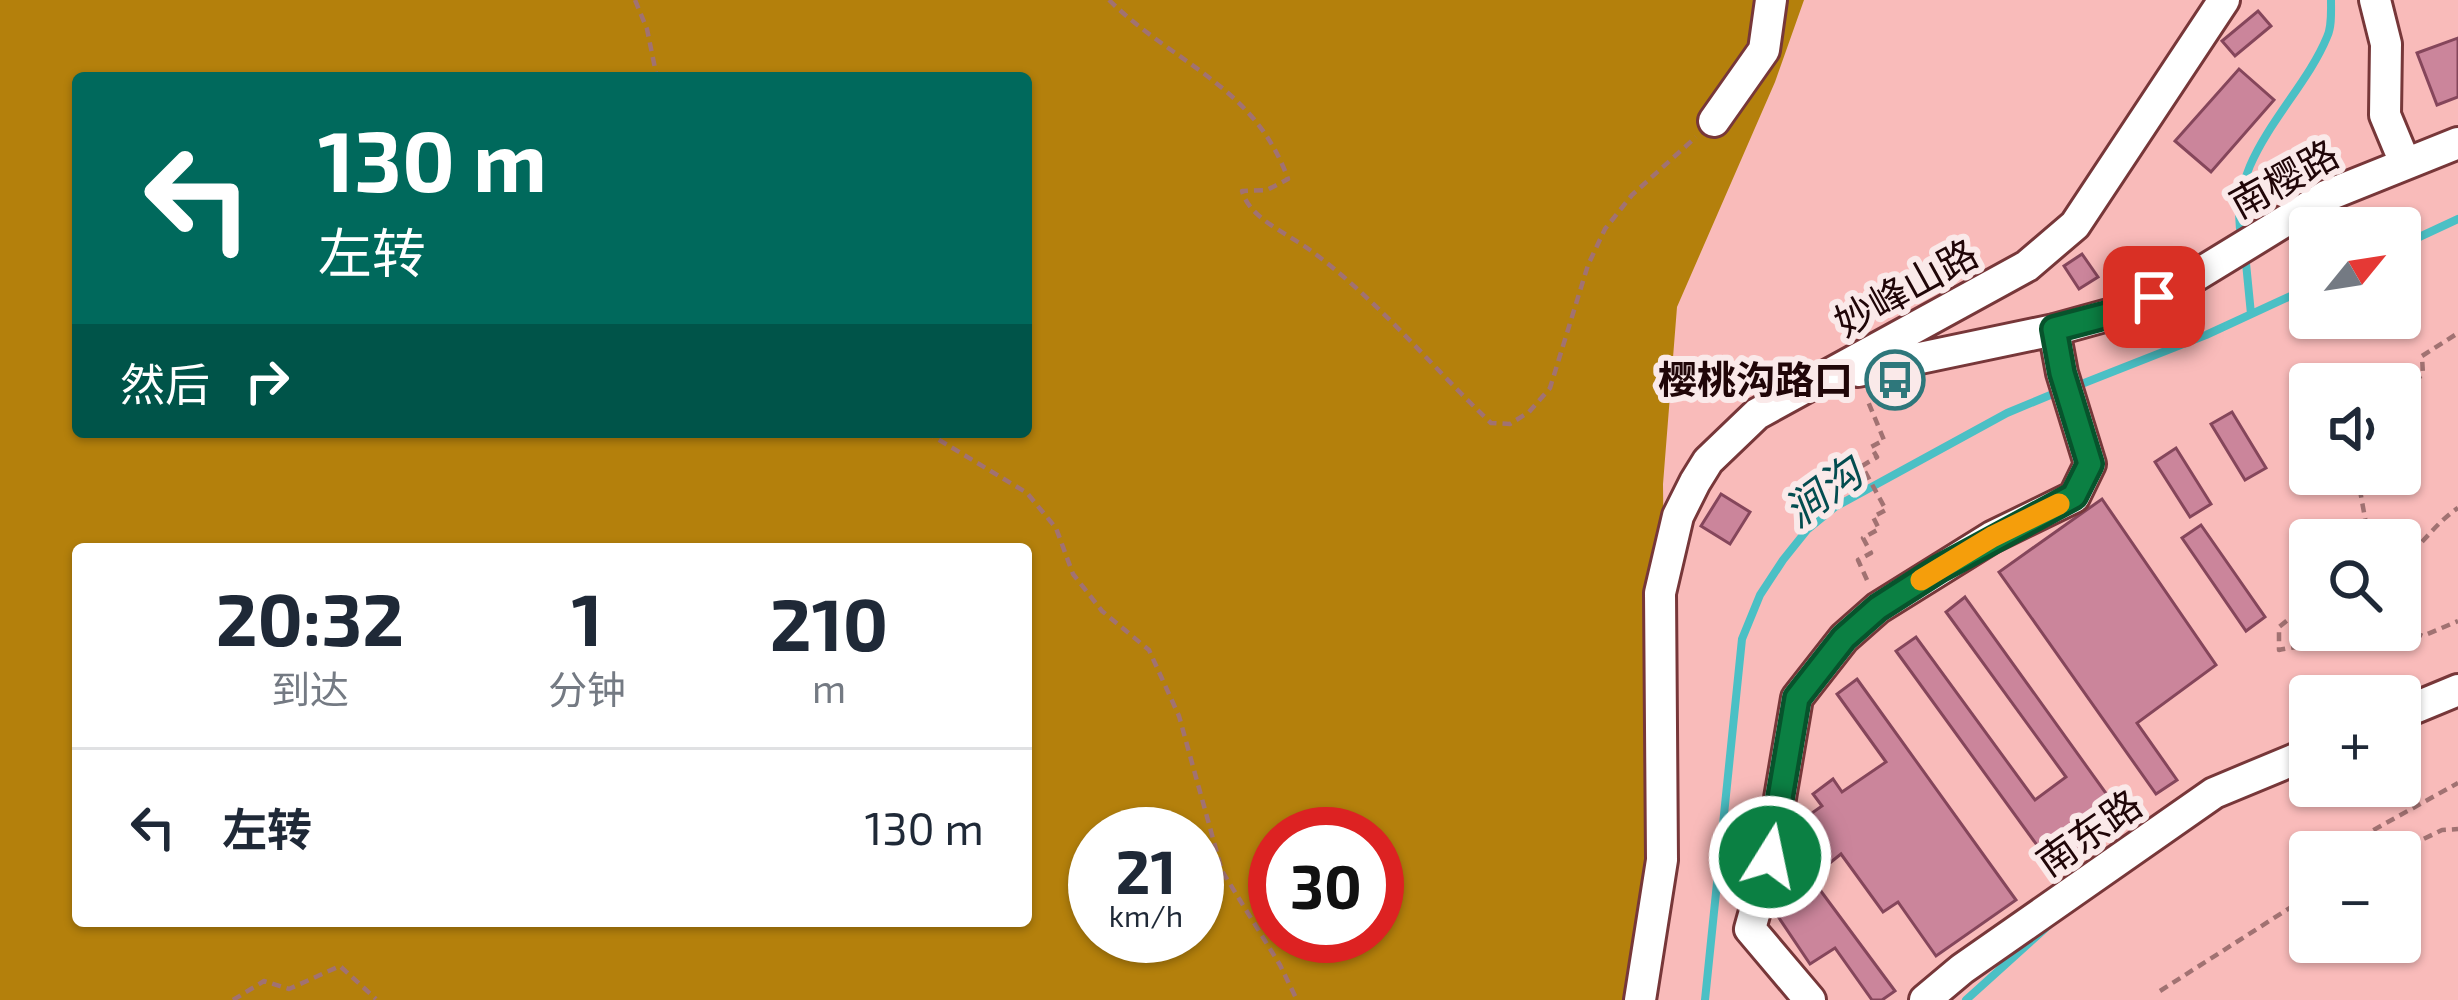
<!DOCTYPE html>
<html lang="zh">
<head>
<meta charset="utf-8">
<style>
	body { margin:0; font-family:"Exo 2","Noto Sans SC",sans-serif; background:#f6f6f7; color:#1f2937; height:100vh; display:flex; flex-direction:column; font-size:45px; white-space:nowrap }
	* { box-sizing:border-box; margin:0 }
	p { font-size:39px; color:#747a83 }
	.icon { flex:none; width:66px; height:66px; fill:none; stroke:currentColor; stroke-width:2; stroke-linecap:round; stroke-linejoin:round }
	.map { position:relative; flex:1; overflow:hidden }
	.details { position:absolute; left:72px; top:543px; width:960px; height:384px; display:flex; flex-direction:column; background:#fff; border-radius:12px; box-shadow:0 3px 9px #0004 }
	.details>* { flex:none }
	.top-card { position:absolute; left:72px; top:72px; width:960px; height:366px; border-radius:12px; box-shadow:0 3px 9px #0004; background:#00695c; color:#fff; overflow:hidden }
	.needle { width:78px; rotate:60deg }
	.tools { position:absolute; left:2289px; top:207px; display:grid; gap:24px }
	.tools a { display:grid; place-items:center; width:132px; height:132px; border-radius:12px; background:#fff; box-shadow:0 3px 9px #0004; font-size:60px }
	.speed { position:absolute; left:1068px; top:807px; display:flex; gap:24px; font-size:60px; font-weight:700; text-align:center }
	.speed>* { display:grid; place-content:center; width:156px; height:156px; border-radius:50%; background:#fff; box-shadow:0 3px 9px #0004; line-height:1 }
	.speed small { font-size:30px; font-weight:400 }
	.speed .limit { border:18px solid #d22; background:#fff; color:#111 }
	.pin { position:absolute; display:grid; place-items:center; width:102px; height:102px; color:#fff; margin:-51px; border-radius:24px; box-shadow:0 6px 18px #0006 }
	.me { position:absolute; width:132px; margin:-66px; rotate:10deg; stroke-linejoin:round; filter:drop-shadow(0 0 9px #0008) }
	.turn { display:flex; align-items:center; gap:42px; height:252px; padding:0 48px; font-size:54px }
	.turn .icon { width:156px; height:156px; stroke-width:2.5 }
	.turn b { display:block; font-size:84px; line-height:102px }
	.then { display:flex; align-items:center; height:114px; padding:0 48px; background:#0003; gap:24px; font-size:45px }
	.eta { display:flex; justify-content:space-evenly; align-items:center; height:204px; text-align:center }
	.eta b { font-size:72px; font-weight:700; line-height:84px }
	ul { padding:0; list-style:none }
	li { display:flex; align-items:center; gap:36px; height:156px; padding:0 48px; border-top:3px solid #e0e1e3 }
	li div { flex:1 }
	li b { display:block; font-size:45px }
	li em { font-style:normal }
	.map>svg:first-child { display:block }
	.forest { fill:#b4800c; fill-rule:evenodd }
	.lines { fill:none; stroke-linecap:round; stroke-linejoin:round }
	.stream { stroke:#4bc0c5; stroke-width:8 }
	.building { fill:#cb859b; stroke:#85465b; stroke-width:3 }
	.minor-casing { stroke:#773739; stroke-width:36 }
	.path { stroke:#a17272; stroke-width:4.5; stroke-dasharray:9 6; stroke-linecap:butt }
	.minor { stroke:#fff; stroke-width:30 }
	.route-casing { stroke:#07532c; stroke-width:30 }
	.route { stroke:#0b8043; stroke-width:21 }
	.slow { stroke:#f59e0b; stroke-width:21 }
	.labels { text-anchor:middle; stroke-width:12; stroke-linejoin:round; paint-order:stroke }
	.street-label { font-size:39px; fill:#200608; stroke:#fae9e9 }
	.poi-label { font-size:39px; font-weight:bold; fill:#200608; stroke:#fae9e9; text-anchor:end }
	.water-label { font-size:42px; font-style:italic; fill:#034d50; stroke:#fae9e9 }
</style>
</head>
<body>
<div class="map">
<svg width="2458" height="1000" viewBox="0 0 2458 1000">
	<rect width="100%" height="100%" fill="#f9bbba"/>
	<path class="forest" d="M0,0H1804L1775,82L1677,307L1663,484L1668,923L1646,1000H0ZM78,78H1026V432H78ZM78,549H1026V921H78ZM1095,834H1197V936H1095ZM1275,834H1377V936H1275Z"/>
	<g class="lines">
		<path class="stream" d="M2242,239C2223,161 2301,101 2327,37C2332,27 2331,11 2331,0
			M2400,246L2458,219
			M2245,253L2251,314
			M2074,387L2206,335L2310,287
			M1705,1000L1742,639L1760,595L1783,560L1807,530L1835,507L2007,413L2060,391
			M1966,1000L2049,925"/>
	</g>
	<path class="building" d="M2258,11L2271,26L2235,56L2222,41Z
		M2458,38V97L2437,105L2417,53Z
		M2239,69L2274,100L2211,172L2175,141Z
		M2082,254L2098,277L2079,289L2064,266Z
		M2232,412L2266,468L2245,480L2211,424Z
		M2176,448L2211,504L2190,517L2155,462Z
		M1721,494L1750,512L1730,544L1701,526Z
		M2102,499L2216,665L2137,723L2177,780L2156,794L1999,572Z
		M2201,525L2265,617L2246,631L2182,538Z
		M1965,597L2123,817L2055,870L1896,651L1916,637L2035,800L2066,777L1946,612Z
		M1857,679L2016,900L1936,956L1898,902L1883,912L1841,854L1831,862L1802,820L1822,806L1813,794L1833,779L1842,792L1886,762L1837,694Z
		M1803,867L1895,991L1882,1000H1872L1835,948L1810,964L1775,912L1783,881Z"/>
	<g class="lines">
		<defs>
			<path id="minor" d="M2375,0L2386,44L2385,115L2405,163
				M1714,121L1764,50L1771,0
				M1858,371L2054,330L2130,309L2179,286L2326,196L2458,143
				M2400,714L2458,690
				M1640,1000L1662,860L1660,593L1678,516L1695,482L1708,461L1757,414L2027,266L2075,225L2224,0
				M1810,1000L1750,929L1770,857L1797,698L1844,638L1878,608L1992,537L2074,497L2090,464L2062,373L2054,330
				M1925,1000L1962,969L2214,793L2310,753"/>
		</defs>
		<use href="#minor" class="minor-casing"/>
		<path class="path" d="M635,0L647,29L657,78
			M1109,0C1174,64 1255,86 1288,179L1267,190L1242,191C1250,219 1287,233 1310,250C1377,299 1431,366 1491,423L1510,424L1529,412L1550,388L1588,265L1605,229L1632,195L1696,137
			M2400,387L2423,375L2422,356L2458,333
			M926,432L1027,493L1056,528L1073,574L1102,611L1149,650L1179,716L1222,871L1280,965L1297,1000
			M2357,474L2369,540
			M2400,562C2422,546 2435,523 2458,508
			M1867,580L1858,560L1871,553L1863,538L1879,529L1873,517L1886,510L1862,466L1877,457L1871,447L1884,440L1867,399
			M2310,602L2279,627V650C2318,642 2354,644 2392,630
			M2400,627L2423,636L2458,621
			M2334,852L2458,783
			M2397,852L2442,830L2458,829
			M2160,991L2310,895
			M233,1000L264,981L289,989L340,966L376,999"/>
		<use href="#minor" class="minor"/>
	</g>
	<g class="lines">
		<defs>
			<path id="route" d="M1770,857L1797,698L1844,638L1878,608L1939,569L2074,496L2090,464L2062,373L2054,329L2130,309L2154,297"/>
		</defs>
		<use href="#route" class="route-casing"/>
		<use href="#route" class="route"/>
		<path class="slow" d="M1921,580L1992,537L2059,504"/>
	</g>
	<defs>
		<symbol id="bus-ring" viewBox="-11 -11 22 22"><circle r="9.5" fill="#fae9e9" stroke="#2e777b" stroke-width="1.5"/><path d="M-5-6H5V4H4V6H2V4H-2V6H-4V4H-5ZM-3.5-4V0h7V-4ZM-3.5 1.2v1.5H-2V1.2ZM2 1.2v1.5H3.5V1.2Z" fill="#2e777b"/></symbol>
	</defs>
	<g fill-rule="evenodd">
		<use href="#bus-ring" x="1862" y="347" width="66" height="66"/>
	</g>
	<g class="labels">
		<g class="street-label">
			<text transform="translate(2284 179) rotate(-29)" y="14">南樱路</text>
			<text transform="translate(1906 288) rotate(-29)" y="14">妙峰山路</text>
			<text transform="translate(2089 833) rotate(-35)" y="14">南东路</text>
		</g>
		<g class="poi-label">
			<text x="1853" y="394">樱桃沟路口</text>
		</g>
		<g class="water-label">
			<text transform="translate(1823 492) rotate(-36)" y="15">涧沟</text>
		</g>
	</g>
</svg>
<div class="tools">
<a><svg class="needle" viewBox="-14 -14 28 28"><path d="M0-13l5 13h-10z" fill="#e53935"/><path d="M0 13l5-13h-10z" fill="#747a83"/></svg></a>
<a><svg class="icon" aria-label="sound" viewBox="0 0 24 24"><path d="M4 9h4l5-4v14l-5-4H4zM17 9q2 3 0 6"/></svg></a>
<a><svg class="icon" aria-label="search" viewBox="0 0 24 24"><circle cx="10" cy="10" r="6"/><path d="M15 15l6 6"/></svg></a>
<a>+</a>
<a>−</a>
</div>
<div class="speed"><div>21<small>km/h</small></div><div class="limit">30</div></div>
<div class="pin" style="left:2154px;top:297px;background:#d93025"><svg class="icon" aria-label="arrive" viewBox="0 0 24 24"><path d="M6 21V4h12l-3 4 3 4H6"/></svg></div>
<svg class="me" style="left:1770px;top:857px" viewBox="-20 -20 40 40"><circle r="17" fill="#0b8043" stroke="#fff" stroke-width="3"/><path d="M0-11L8 9 0 5-8 9z" fill="#fff"/></svg>
<div class="top-card">
<div class="turn"><svg class="icon" aria-label="left" viewBox="0 0 24 24"><path d="M17 20v-9H6M10 6l-5 5 5 5"/></svg><div><b>130 m</b>左转</div></div>
<div class="then">然后<svg class="icon" aria-label="right" viewBox="0 0 24 24"><path d="M7 20v-9h11M14 6l5 5-5 5"/></svg></div>
</div>
<section class="details">
<div class="eta">
<div><b>20:32</b><p>到达</p></div>
<div><b>1</b><p>分钟</p></div>
<div><b>210</b><p>m</p></div>
</div>
<ul>
<li><svg class="icon" aria-label="left" viewBox="0 0 24 24"><path d="M17 20v-9H6M10 6l-5 5 5 5"/></svg><div><b>左转</b></div><em>130 m</em></li>
</ul>
</section>
</div>
</body>
</html>
